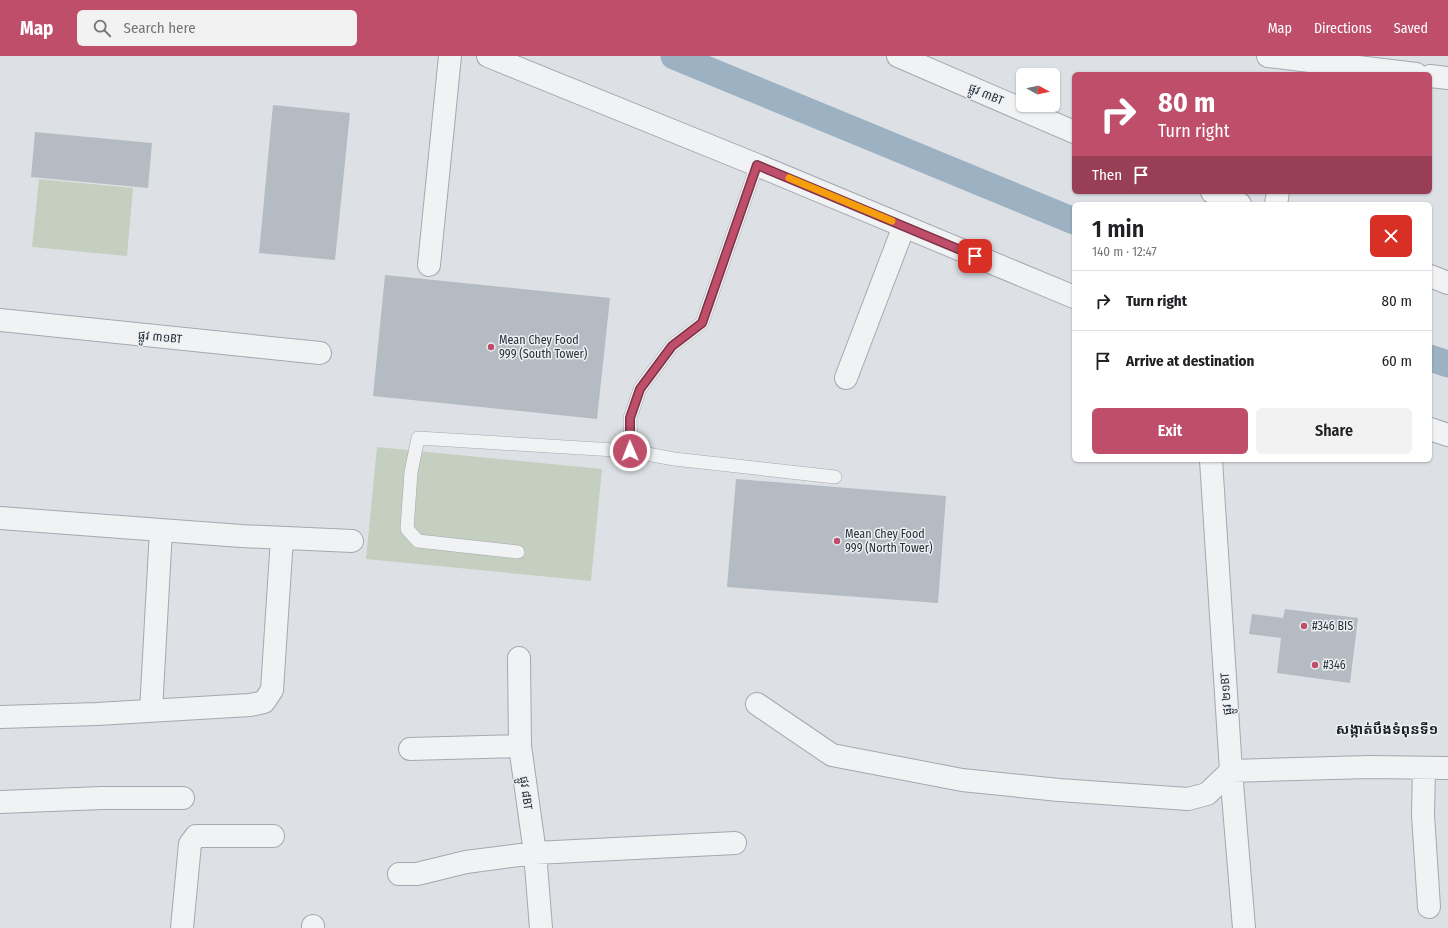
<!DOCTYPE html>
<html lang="en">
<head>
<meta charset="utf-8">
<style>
	body { margin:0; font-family:"Fira Sans Condensed","Noto Sans Khmer",sans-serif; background:#f2f2f2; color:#202124; height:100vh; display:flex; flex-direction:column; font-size:15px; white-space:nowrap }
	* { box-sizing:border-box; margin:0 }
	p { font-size:13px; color:#757577 }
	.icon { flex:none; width:22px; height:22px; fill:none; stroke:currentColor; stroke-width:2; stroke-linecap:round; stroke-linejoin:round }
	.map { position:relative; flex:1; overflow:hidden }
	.details { position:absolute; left:1072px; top:146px; width:360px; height:260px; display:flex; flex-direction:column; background:#fff; border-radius:6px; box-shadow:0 1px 3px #0004 }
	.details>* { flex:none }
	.banner { position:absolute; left:1072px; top:16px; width:360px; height:122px; border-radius:6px; box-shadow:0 1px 3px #0004; background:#bf4e6b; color:#fff; overflow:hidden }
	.needle { width:26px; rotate:98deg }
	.controls { position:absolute; left:1016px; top:12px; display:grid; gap:8px }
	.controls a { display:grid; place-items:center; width:44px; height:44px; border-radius:6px; background:#fff; box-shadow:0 1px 3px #0004; font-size:20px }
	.pin { position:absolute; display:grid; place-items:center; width:34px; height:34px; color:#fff; margin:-17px; border-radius:8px; box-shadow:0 2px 6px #0006 }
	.me { position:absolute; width:44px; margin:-22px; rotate:359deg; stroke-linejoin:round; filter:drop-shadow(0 0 3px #0008) }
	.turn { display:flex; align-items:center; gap:14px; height:84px; padding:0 20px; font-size:18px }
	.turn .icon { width:52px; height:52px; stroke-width:2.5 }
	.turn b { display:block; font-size:28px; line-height:34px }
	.then { display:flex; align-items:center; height:38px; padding:0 20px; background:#0003; gap:8px; font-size:15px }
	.round { display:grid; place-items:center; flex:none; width:42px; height:42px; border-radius:6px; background:#f2f2f2 }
	.overview { display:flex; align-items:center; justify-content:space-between; height:68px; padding:0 20px }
	h1 { font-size:24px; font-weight:600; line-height:30px }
	.cta { display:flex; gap:8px; margin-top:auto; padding:8px 20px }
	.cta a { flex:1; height:46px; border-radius:6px; background:#bf4e6b; color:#fff; font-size:16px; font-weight:600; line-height:46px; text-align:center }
	.cta a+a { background:#f2f2f2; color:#202124 }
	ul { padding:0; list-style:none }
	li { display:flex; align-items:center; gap:12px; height:60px; padding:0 20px; border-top:1px solid #e0e0e0 }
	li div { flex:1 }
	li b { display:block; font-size:15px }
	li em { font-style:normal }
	header { display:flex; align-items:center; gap:24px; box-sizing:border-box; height:56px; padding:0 20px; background:#bf4e6b; color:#fff }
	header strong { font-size:19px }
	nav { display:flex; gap:22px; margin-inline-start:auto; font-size:14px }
	.search { width:280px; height:36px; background:#f2f2f2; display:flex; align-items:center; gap:10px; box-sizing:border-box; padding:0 14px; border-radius:6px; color:#757577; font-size:15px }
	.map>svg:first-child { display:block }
	.green { fill:#c5cfbf }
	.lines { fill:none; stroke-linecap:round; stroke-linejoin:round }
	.canal { stroke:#9cb2c2; stroke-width:27 }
	.building { fill:#b5bbc2 }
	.service-casing { stroke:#a3a9af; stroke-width:14 }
	.minor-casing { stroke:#a3a9af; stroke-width:24 }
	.service { stroke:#f0f2f4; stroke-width:13 }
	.minor { stroke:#f0f2f4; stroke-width:22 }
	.route-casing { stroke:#7c3346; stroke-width:10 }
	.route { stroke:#bf4e6b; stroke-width:7 }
	.slow { stroke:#f59e0b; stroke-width:7 }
	.poi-dot { fill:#bf4e6b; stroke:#ecf0f3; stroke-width:1.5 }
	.labels { text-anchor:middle; stroke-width:3; stroke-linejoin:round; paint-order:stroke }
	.street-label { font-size:12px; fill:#28313b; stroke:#ecf0f3 }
	.poi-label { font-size:12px; fill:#28313b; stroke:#ecf0f3; text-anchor:start }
	.quarter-label { font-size:14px; font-weight:bold; fill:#1b222b; stroke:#ecf0f3 }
</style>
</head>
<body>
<header>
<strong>Map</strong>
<div class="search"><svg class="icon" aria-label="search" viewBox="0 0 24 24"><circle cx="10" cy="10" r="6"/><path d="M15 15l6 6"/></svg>Search here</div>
<nav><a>Map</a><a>Directions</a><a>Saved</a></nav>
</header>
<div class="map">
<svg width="1448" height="872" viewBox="0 0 1448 872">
	<rect width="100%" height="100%" fill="#dde1e6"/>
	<path class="green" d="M39,123L133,132L127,200L32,191Z
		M377,391L602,413L591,525L366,503Z"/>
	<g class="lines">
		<path class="canal" d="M674,0L1074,165
			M1430,302L1448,308"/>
	</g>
	<path class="building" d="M273,49L350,57L335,204L259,197Z
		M35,76L152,87L148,132L31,121Z
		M385,219L610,242L597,363L373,340Z
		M736,423L946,440L938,547L727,531Z
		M1285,553L1358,562L1350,627L1277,617L1281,582L1249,578L1252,558L1283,562Z"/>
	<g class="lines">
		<defs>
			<path id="service" d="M757,109L702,267L672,290L640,333L630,362L631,395L674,403L835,421
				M518,496L418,485L407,473L411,416L418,382L631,395"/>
			<path id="minor" d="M488,0L757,109L1074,241
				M898,0L1074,76
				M1268,0L1416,18
				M1430,20L1448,22
				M1212,136L1240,148
				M1276,148L1278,136
				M429,209L450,0
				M1430,220L1448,227
				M0,264L320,297
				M846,322L904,170
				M1430,373L1448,379
				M1211,404L1231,715L1244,872
				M0,462L241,480L352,485
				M519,602L520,690L535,797L541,872
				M757,648L832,699L962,724L1059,734L1188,743L1207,738L1231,715L1369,711L1448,712
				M151,655L161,474
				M0,661L97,658L250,649L264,646L272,634L282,482
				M410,693L520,690
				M1424,712L1423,759L1429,851
				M0,746L102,742H183
				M399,818H417L466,806L535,797L735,787
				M182,872L190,788L196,780H273
				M313,872V870"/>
		</defs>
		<use href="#service" class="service-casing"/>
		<use href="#minor" class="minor-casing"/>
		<use href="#service" class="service"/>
		<use href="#minor" class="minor"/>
	</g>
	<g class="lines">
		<defs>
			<path id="route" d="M630,395V362L640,333L672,290L702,267L757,109L975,200"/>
		</defs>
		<use href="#route" class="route-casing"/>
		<use href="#route" class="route"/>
		<path class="slow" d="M789,122L892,165"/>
	</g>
	<g class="poi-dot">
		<circle cx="491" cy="291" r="4"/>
		<circle cx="837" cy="485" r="4"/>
		<circle cx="1304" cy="570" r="4"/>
		<circle cx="1315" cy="609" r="4"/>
	</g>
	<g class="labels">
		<g class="street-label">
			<text transform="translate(986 38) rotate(23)" y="4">ផ្លូវ ៣BT</text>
			<text transform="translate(160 281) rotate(6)" y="4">ផ្លូវ ៣១BT</text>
			<text transform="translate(1226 638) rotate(-94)" y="4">ផ្លូវ ២១BT</text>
			<text transform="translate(526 737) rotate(82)" y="4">ផ្លូវ ៨BT</text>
		</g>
		<g class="poi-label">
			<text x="499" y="288">Mean Chey Food<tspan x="499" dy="14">999 (South Tower)</tspan></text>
			<text x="845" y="482">Mean Chey Food<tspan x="845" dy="14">999 (North Tower)</tspan></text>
			<text x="1312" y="574">#346 BIS</text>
			<text x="1323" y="613">#346</text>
		</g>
		<g class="quarter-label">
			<text x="1387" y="678">សង្កាត់បឹងទំពុនទី១</text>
		</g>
	</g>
</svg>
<div class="controls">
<a><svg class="needle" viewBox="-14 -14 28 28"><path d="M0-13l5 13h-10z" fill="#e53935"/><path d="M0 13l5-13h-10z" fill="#757577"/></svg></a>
</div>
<div class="pin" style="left:975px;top:200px;background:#d93025"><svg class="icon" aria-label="arrive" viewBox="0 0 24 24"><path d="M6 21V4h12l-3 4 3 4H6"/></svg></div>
<svg class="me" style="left:630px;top:395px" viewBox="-20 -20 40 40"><circle r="17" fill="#bf4e6b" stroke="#fff" stroke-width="3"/><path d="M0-11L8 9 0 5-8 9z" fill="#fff"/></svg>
<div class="banner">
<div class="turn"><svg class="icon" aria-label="right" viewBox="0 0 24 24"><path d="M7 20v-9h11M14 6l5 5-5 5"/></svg><div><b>80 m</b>Turn right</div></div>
<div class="then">Then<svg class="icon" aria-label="arrive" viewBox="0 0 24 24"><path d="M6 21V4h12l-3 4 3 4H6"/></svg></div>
</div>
<section class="details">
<div class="overview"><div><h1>1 min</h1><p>140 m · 12:47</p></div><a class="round" style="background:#d93025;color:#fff"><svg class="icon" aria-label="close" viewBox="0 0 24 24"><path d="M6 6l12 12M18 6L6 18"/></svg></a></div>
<ul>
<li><svg class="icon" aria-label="right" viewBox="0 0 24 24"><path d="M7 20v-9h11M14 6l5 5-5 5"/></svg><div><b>Turn right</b></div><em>80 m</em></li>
<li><svg class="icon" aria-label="arrive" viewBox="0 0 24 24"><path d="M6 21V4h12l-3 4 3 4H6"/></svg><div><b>Arrive at destination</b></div><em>60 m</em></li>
</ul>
<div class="cta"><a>Exit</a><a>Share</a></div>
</section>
</div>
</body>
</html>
